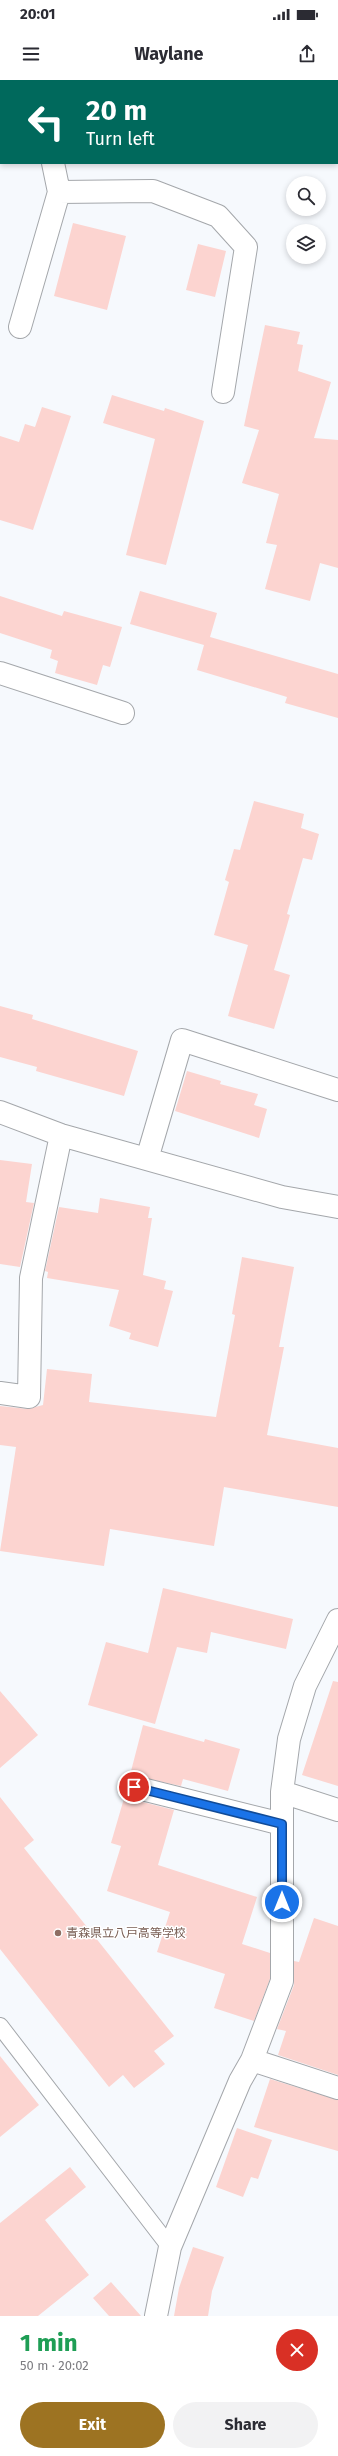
<!DOCTYPE html>
<html lang="en">
<head>
<meta charset="utf-8">
<style>
	body { margin:0; font-family:"Fira Sans","Noto Sans JP",sans-serif; background:#f2f2f3; color:#2b2b33; height:100vh; display:flex; flex-direction:column; font-size:15px; white-space:nowrap }
	* { box-sizing:border-box; margin:0 }
	p { font-size:13px; color:#7c7c81 }
	.icon { flex:none; width:22px; height:22px; fill:none; stroke:currentColor; stroke-width:2; stroke-linecap:round; stroke-linejoin:round }
	.map { position:relative; height:2236px; overflow:hidden }
	.panel { display:flex; flex-direction:column; background:#fff; flex:1 }
	.panel>* { flex:none }
	.banner { position:absolute; left:0px; top:0px; width:338px; height:84px; box-shadow:0 2px 6px #0003; background:#00695c; color:#fff; overflow:hidden }
	.tools { position:absolute; left:286px; top:96px; display:grid; gap:8px }
	.tools a { display:grid; place-items:center; width:40px; height:40px; border-radius:50%; background:#fff; box-shadow:0 2px 6px #0003; font-size:20px }
	.pin { position:absolute; display:grid; place-items:center; width:34px; height:34px; color:#fff; margin:-17px; border:2px solid #fff; border-radius:50%; box-shadow:0 1px 4px #0007 }
	.me { position:absolute; width:44px; margin:-22px; rotate:0deg; stroke-linejoin:round; filter:drop-shadow(0 0 3px #0008) }
	.turn { display:flex; align-items:center; gap:14px; height:84px; padding:0 20px; font-size:18px }
	.turn .icon { width:52px; height:52px; stroke-width:2.5 }
	.turn b { display:block; font-size:28px; line-height:34px }
	.round { display:grid; place-items:center; flex:none; width:42px; height:42px; border-radius:21px; background:#f2f2f3 }
	.headline { display:flex; align-items:center; justify-content:space-between; height:68px; padding:0 20px }
	h1 { font-size:24px; font-weight:700; line-height:30px; color:#1e9e55 }
	.cta { display:flex; gap:8px; margin-top:auto; padding:8px 20px }
	.cta a { flex:1; height:46px; border-radius:24px; background:#9d7322; color:#fff; font-size:16px; font-weight:700; line-height:46px; text-align:center }
	.cta a+a { background:#f2f2f3; color:#2b2b33 }
	.status { display:flex; justify-content:space-between; align-items:center; height:28px; padding:0 20px; background:#fff; direction:ltr }
	.status svg { height:11px; fill:currentColor }
	header { display:flex; justify-content:space-between; align-items:center; height:52px; padding:0 20px; background:#fff; font-size:18px; font-weight:700 }
	.map>svg:first-child { display:block }
	.building { fill:#fcd4d0 }
	.lines { fill:none; stroke-linecap:round; stroke-linejoin:round }
	.lane-casing { stroke:#a4a7ab; stroke-width:18 }
	.street-casing { stroke:#a4a7ab; stroke-width:24 }
	.lane { stroke:#fff; stroke-width:16 }
	.street { stroke:#fff; stroke-width:22 }
	.route-casing { stroke:#114b97; stroke-width:10 }
	.route { stroke:#1a73e8; stroke-width:7 }
	.education-dot { fill:#8d6e63; stroke:#fff; stroke-width:1.5 }
	.labels { text-anchor:middle; stroke-width:3; stroke-linejoin:round; paint-order:stroke }
	.education-label { font-size:12px; fill:#785e54; stroke:#fff; text-anchor:start }
</style>
</head>
<body>
<div class="status"><b>20:01</b><svg viewBox="0 0 49 12"><path d="M0 12V9h3v3zM5 12V6h3v6zM10 12V3h3v9zM15 12V0h3v12zM26 1h20v11H26zM47 4h2v5h-2z"/></svg></div>
<header><svg class="icon" aria-label="menu" viewBox="0 0 24 24"><path d="M4 6h16M4 12h16M4 18h16"/></svg>Waylane<svg class="icon" aria-label="share" viewBox="0 0 24 24"><path d="M12 15V3M7 8l5-5 5 5M5 13v7h14v-7"/></svg></header>
<div class="map">
<svg width="338" height="2236" viewBox="0 0 338 2236">
	<rect width="100%" height="100%" fill="#f6f9fd"/>
	<path class="building" d="M73,143L126,156L107,230L54,216Z
		M198,164L226,171L215,217L186,210Z
		M265,245L300,252L297,264L303,265L298,291L331,302L314,358L338,360V488L320,483L310,521L265,509L277,465L266,463L279,414L242,403L259,350L244,346Z
		M112,315L164,331L165,328L204,341L166,485L126,475L155,359L103,343Z
		M42,327L71,336L33,450L0,440V356L19,362L25,344L35,347Z
		M140,511L217,533L210,557L338,594V638L285,623L287,617L197,590L204,565L130,544Z
		M0,516L62,536L64,531L122,547L110,587L103,585L97,605L55,593L58,581L50,578L52,570L0,553Z
		M254,721L304,734L301,748L319,754L312,780L303,778L287,834L290,835L274,890L290,895L274,949L228,936L248,865L214,855L229,802L225,800L234,769L240,770Z
		M0,926L33,935L32,939L138,971L124,1016L36,991L37,987L0,977Z
		M187,991L221,1001L220,1004L258,1014L254,1025L267,1029L259,1058L175,1031Z
		M0,1080L32,1084L26,1122L34,1123L20,1187L0,1184Z
		M100,1118L150,1127L148,1138H152L143,1195L166,1201L164,1209L173,1211L158,1267L129,1259L131,1253L109,1246L119,1210L47,1198L48,1192L45,1191L59,1127L98,1133Z
		M242,1177L294,1187L279,1267H284L267,1355L338,1368V1427L224,1407L214,1466L110,1449L104,1486L0,1471L16,1367L0,1365V1326L28,1329L43,1325L47,1289L92,1294L89,1322L216,1337L235,1235L232,1234Z
		M163,1508L293,1539L286,1569L211,1552L207,1573L177,1567L155,1644L88,1625L106,1562L148,1573Z
		M333,1601L338,1602V1706L302,1695Z
		M0,1611L38,1655L0,1688Z
		M143,1645L204,1662L205,1659L240,1669L228,1711L183,1699L181,1706L130,1695Z
		M125,1715L131,1719L174,1730L158,1785L257,1817L242,1864L270,1873V1899L254,1941L214,1928L225,1894L157,1872L170,1832L107,1811L121,1766L111,1763Z
		M0,1717L34,1760L24,1768L174,1956L154,1971L165,1984L134,2008L123,1995L109,2007L0,1869Z
		M314,1838L338,1846V1995L278,1975L286,1951L277,1949L294,1905V1881L299,1882Z
		M0,1976L39,2025L0,2057Z
		M270,1999L338,2020V2071L254,2047Z
		M237,2048L272,2060L258,2099L251,2097L243,2117L216,2107Z
		M70,2087L86,2107L45,2140L89,2195L38,2236H0V2143Z
		M193,2167L224,2177L212,2211L208,2236H174L179,2208Z
		M111,2202L141,2236H109L93,2218Z"/>
	<g class="lines">
		<defs>
			<path id="lane" d="M0,1946L170,2167"/>
			<path id="street" d="M69,1L70,0
				M53,83L59,112L153,111L218,136L246,167L223,312
				M20,247L59,112
				M0,593L123,633
				M0,1032L61,1055L282,1117L338,1127
				M147,1079L182,960L338,1010
				M0,1313L29,1317L31,1198L61,1055
				M134,1707L282,1744
				M282,1712L338,1730
				M252,1980L338,2008
				M156,2236L170,2167L240,2001L252,1980L282,1901V1712L289,1659L305,1606L338,1540"/>
		</defs>
		<use href="#lane" class="lane-casing"/>
		<use href="#street" class="street-casing"/>
		<use href="#lane" class="lane"/>
		<use href="#street" class="street"/>
	</g>
	<g class="lines">
		<defs>
			<path id="route" d="M134,1707L282,1744V1822"/>
		</defs>
		<use href="#route" class="route-casing"/>
		<use href="#route" class="route"/>
	</g>
	<circle class="education-dot" cx="58" cy="1853" r="4"/>
	<g class="labels">
		<g class="education-label">
			<text x="66" y="1857">青森県立八戸高等学校</text>
		</g>
	</g>
</svg>
<div class="tools">
<a><svg class="icon" aria-label="search" viewBox="0 0 24 24"><circle cx="10" cy="10" r="6"/><path d="M15 15l6 6"/></svg></a>
<a><svg class="icon" aria-label="layers" viewBox="0 0 24 24"><path d="M12 4l9 5-9 5-9-5zM3 14l9 5 9-5"/></svg></a>
</div>
<div class="pin" style="left:134px;top:1707px;background:#d93025"><svg class="icon" aria-label="arrive" viewBox="0 0 24 24"><path d="M6 21V4h12l-3 4 3 4H6"/></svg></div>
<svg class="me" style="left:282px;top:1822px" viewBox="-20 -20 40 40"><circle r="17" fill="#1a73e8" stroke="#fff" stroke-width="3"/><path d="M0-11L8 9 0 5-8 9z" fill="#fff"/></svg>
<div class="banner">
<div class="turn"><svg class="icon" aria-label="left" viewBox="0 0 24 24"><path d="M17 20v-9H6M10 6l-5 5 5 5"/></svg><div><b>20 m</b>Turn left</div></div>
</div>
</div>
<section class="panel">
<div class="headline"><div><h1>1 min</h1><p>50 m · 20:02</p></div><a class="round" style="background:#d93025;color:#fff"><svg class="icon" aria-label="close" viewBox="0 0 24 24"><path d="M6 6l12 12M18 6L6 18"/></svg></a></div>
<div class="cta"><a>Exit</a><a>Share</a></div>
</section>
</body>
</html>
